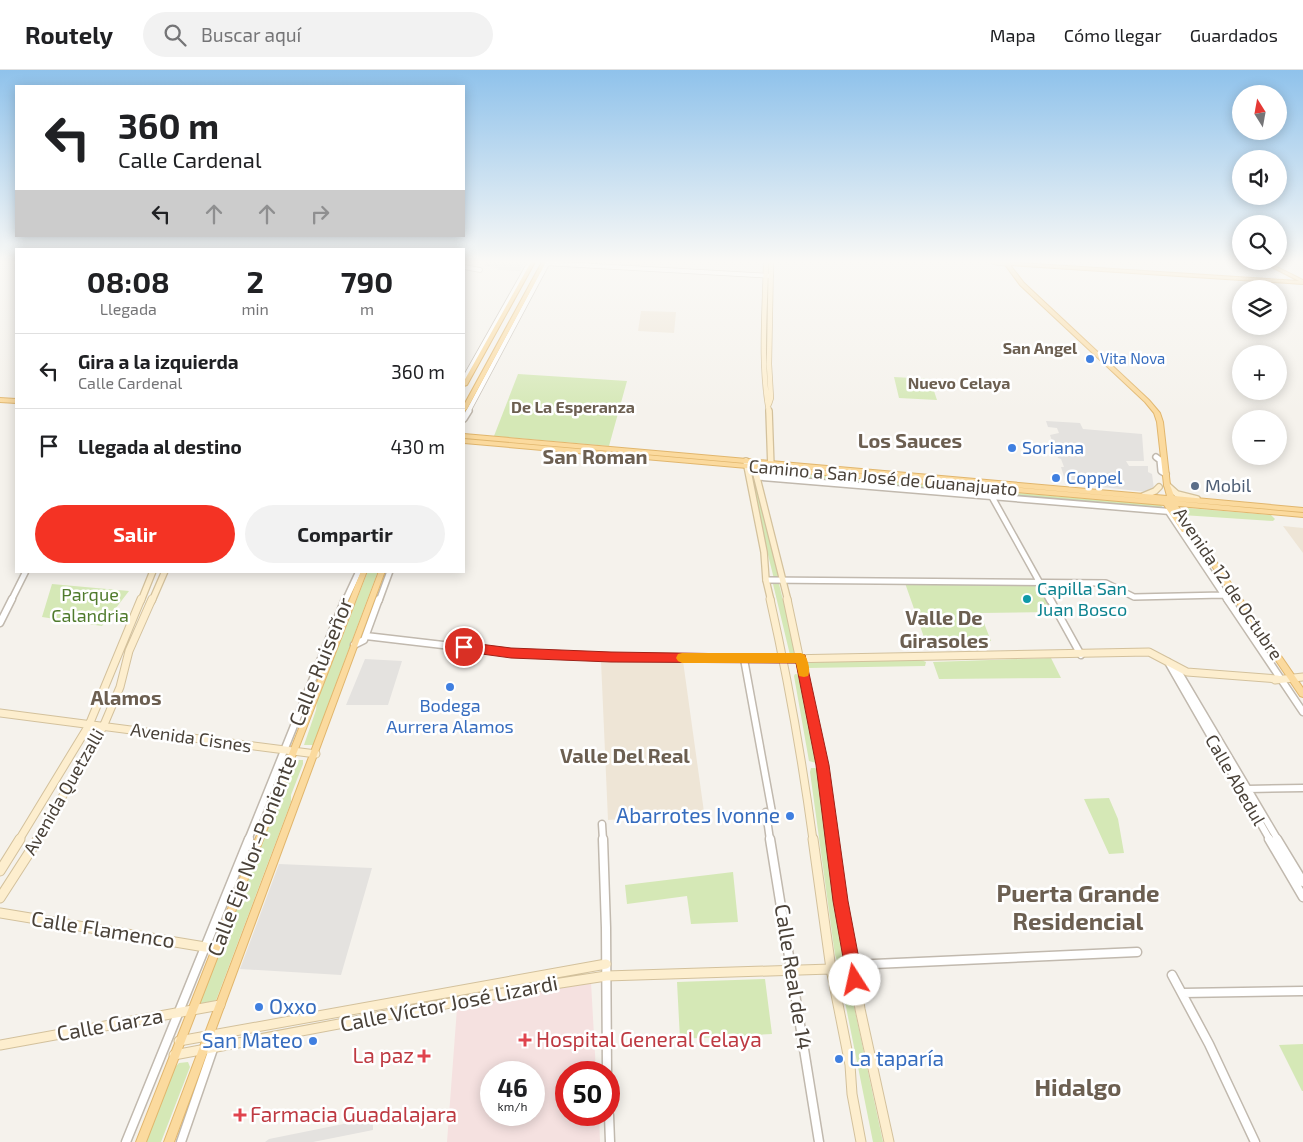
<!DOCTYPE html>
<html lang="es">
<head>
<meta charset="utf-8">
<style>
	body { margin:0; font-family:"Exo 2",sans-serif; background:#f2f2f2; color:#202124; height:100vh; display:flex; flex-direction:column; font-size:19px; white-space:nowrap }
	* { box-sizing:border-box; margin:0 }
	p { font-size:16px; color:#757577 }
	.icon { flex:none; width:28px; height:28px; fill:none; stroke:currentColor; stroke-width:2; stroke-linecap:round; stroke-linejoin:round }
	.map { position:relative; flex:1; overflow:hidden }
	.sheet { position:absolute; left:15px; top:178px; width:450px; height:325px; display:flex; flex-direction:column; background:#fff; border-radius:0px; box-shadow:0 2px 12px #0003 }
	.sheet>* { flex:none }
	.top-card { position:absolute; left:15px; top:15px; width:450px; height:152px; border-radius:0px; box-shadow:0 2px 12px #0003; background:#fff; color:#202124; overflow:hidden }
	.needle { width:32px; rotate:349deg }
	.tools { position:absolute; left:1232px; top:15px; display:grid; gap:10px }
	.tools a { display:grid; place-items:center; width:55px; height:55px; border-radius:50%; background:#fff; box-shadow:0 2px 12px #0003; font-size:25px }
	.speed { position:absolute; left:480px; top:991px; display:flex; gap:10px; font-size:25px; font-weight:700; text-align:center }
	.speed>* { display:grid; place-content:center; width:65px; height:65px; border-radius:50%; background:#fff; box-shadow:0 2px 12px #0003; line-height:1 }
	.speed small { font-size:12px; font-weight:400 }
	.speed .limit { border:8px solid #d22; background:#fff; color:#111 }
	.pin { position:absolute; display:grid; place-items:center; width:42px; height:42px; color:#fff; margin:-21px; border:2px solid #fff; border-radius:50%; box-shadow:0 1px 5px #0007 }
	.me { position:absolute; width:55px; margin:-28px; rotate:350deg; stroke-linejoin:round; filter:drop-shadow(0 0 4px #0008) }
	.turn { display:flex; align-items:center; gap:18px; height:105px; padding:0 20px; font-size:22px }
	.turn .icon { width:65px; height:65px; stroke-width:2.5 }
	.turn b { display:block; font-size:35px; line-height:42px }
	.lanes { display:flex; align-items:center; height:48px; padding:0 20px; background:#0003; justify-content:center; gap:25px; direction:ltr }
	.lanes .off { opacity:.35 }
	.eta { display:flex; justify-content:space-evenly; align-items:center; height:85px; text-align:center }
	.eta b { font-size:30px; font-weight:700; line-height:35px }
	.button { display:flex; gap:10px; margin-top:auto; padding:10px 20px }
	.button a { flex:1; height:58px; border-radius:30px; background:#f43324; color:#fff; font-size:20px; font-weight:700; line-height:58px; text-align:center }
	.button a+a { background:#f2f2f2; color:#202124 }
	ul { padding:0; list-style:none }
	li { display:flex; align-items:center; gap:15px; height:75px; padding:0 20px; border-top:1px solid #e0e0e0 }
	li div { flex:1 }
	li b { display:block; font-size:19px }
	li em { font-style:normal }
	header { display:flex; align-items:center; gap:30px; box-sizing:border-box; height:70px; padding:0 25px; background:#fff; border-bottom:1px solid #e0e0e0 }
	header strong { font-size:24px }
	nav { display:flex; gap:28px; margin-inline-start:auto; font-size:18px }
	.search { width:350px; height:45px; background:#f2f2f2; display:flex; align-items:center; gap:12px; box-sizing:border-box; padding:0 18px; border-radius:28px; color:#757577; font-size:19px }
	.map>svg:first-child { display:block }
	.education { fill:#eee5d6 }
	.medical { fill:#f5e1e0; fill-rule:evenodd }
	.green { fill:#d5e8b6 }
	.parking { fill:#e4e2df }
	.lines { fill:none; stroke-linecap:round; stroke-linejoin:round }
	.tertiary-far3-casing { stroke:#c1b9ae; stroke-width:5.5 }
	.tertiary-far2-casing { stroke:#c1b9ae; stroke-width:8 }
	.tertiary-far1-casing { stroke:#c1b9ae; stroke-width:9 }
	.tertiary-casing { stroke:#c1b9ae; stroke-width:11 }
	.secondary-far3-casing { stroke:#d3c19c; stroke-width:6 }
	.secondary-far2-casing { stroke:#d3c19c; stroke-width:8 }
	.secondary-far1-casing { stroke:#d3c19c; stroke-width:9 }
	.secondary-casing { stroke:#d3c19c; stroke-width:11 }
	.primary-casing { stroke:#e1b66d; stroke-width:2 }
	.tertiary-far3 { stroke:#fff; stroke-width:4 }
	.tertiary-far2 { stroke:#fff; stroke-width:5 }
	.tertiary-far1 { stroke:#fff; stroke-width:6 }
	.tertiary { stroke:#fff; stroke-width:8 }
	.secondary-far3 { stroke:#fdeece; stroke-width:4.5 }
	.secondary-far2 { stroke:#fdeece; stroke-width:5.5 }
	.secondary-far1 { stroke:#fdeece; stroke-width:7 }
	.secondary { stroke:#fdeece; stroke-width:9 }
	.primary { fill:#fbda9e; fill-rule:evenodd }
	.route { fill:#f43324; stroke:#9f2117 }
	.slow { fill:#f59e0b }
	.shop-dot { fill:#3f7fe0; stroke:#fff; stroke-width:2 }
	.service-dot { fill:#5c6f8a; stroke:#fff; stroke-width:2 }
	.culture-dot { fill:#0f9aa8; stroke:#fff; stroke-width:2 }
	.health-dot { fill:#e0444e; stroke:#fff; stroke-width:2 }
	.labels { text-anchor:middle; stroke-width:5; stroke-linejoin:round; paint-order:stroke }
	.far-shop-label { font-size:15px; fill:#366cbe; stroke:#fff; text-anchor:start }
	.far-quarter-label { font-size:16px; font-weight:bold; fill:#6c5f51; stroke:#fff }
	.shop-label { font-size:18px; fill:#366cbe; stroke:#fff; text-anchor:start }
	.street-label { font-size:18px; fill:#4a4239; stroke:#fff }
	.service-label { font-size:18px; fill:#4e5e75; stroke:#fff; text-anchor:start }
	.culture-label { font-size:18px; fill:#0d838f; stroke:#fff; text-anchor:start }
	.park-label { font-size:18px; fill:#507b2d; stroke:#fff }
	.quarter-label { font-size:20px; font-weight:bold; fill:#6c5f51; stroke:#fff }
	.near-street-label { font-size:21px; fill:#4a4239; stroke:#fff }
	.near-shop-label { font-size:21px; fill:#366cbe; stroke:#fff; text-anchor:end }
	.near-health-label { font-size:21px; fill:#be3a42; stroke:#fff; text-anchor:start }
	.near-quarter-label { font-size:24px; font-weight:bold; fill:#6c5f51; stroke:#fff }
</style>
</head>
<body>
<header>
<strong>Routely</strong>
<div class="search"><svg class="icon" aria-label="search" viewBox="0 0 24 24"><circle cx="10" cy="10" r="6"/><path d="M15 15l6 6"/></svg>Buscar aquí</div>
<nav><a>Mapa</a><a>Cómo llegar</a><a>Guardados</a></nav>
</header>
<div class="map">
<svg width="1303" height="1072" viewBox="0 0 1303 1072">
	<rect width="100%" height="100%" fill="#f5f2ec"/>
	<path class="education" d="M641,241L676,242L674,263L638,261Z
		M1283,456L1303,458V483Z
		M601,591H683L704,742L608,750Z"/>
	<path class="medical" d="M591,912L596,1002H566V1045H599L600,1072H447L457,938ZM491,1002H534V1045H491Z"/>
	<path class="green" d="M518,304L627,311L609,376L494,366Z
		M894,307L930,309L937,330L899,328Z
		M750,398L753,399L779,508H774L773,505L747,400Z
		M761,400L950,417L954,420L760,404L758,401Z
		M996,421L1161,435L1164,439L991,423Z
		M1188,438L1271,445L1275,449L1273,451L1182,445L1180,442Z
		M368,501H378L313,675H304L316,640L317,631Z
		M776,512L779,514L797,586L791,587L790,585L773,514Z
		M905,513H1040L1055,542L980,543L991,571L926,573Z
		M52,514L129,521L102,556L42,547Z
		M1051,588L1061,608L939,609L933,592Z
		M919,589L926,592L925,596L807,598L803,591Z
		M795,604L801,605L817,690L816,693L809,691L794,606Z
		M295,690H303V694L291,725V732L215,933L210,936L198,934L277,731Z
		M811,698H815L819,700L845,884L844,890L837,891L835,885L810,702Z
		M1109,728L1118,749L1124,783L1109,784L1084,729Z
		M733,802L738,852L691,854L687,826L627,834L625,815Z
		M843,902L848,908L883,1072H873L840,907V903Z
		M765,909L772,964L680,969L677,912Z
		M1303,974V1021H1302L1279,975Z
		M188,992L190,997L161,1072H144L172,1000L179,993Z"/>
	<path class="parking" d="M487,192H525L520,201L497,200L498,198L485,196Z
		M1046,351L1080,353L1083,359L1142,364L1144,391H1126L1129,396H1148V402L1152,404L1154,419L1146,422L1066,413L1061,397H1064L1061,389L1058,388L1050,365L1059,363L1057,358L1048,357Z
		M365,589L402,591L388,635H346Z
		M279,794L372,798L341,905L240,899Z
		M373,1048V1060L313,1072H265L269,1069Z"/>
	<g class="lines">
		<defs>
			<path id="tertiary-far3" d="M543,193L771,206
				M464,197L480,200
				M464,309L530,192
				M468,342L548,192"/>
			<path id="tertiary-far2" d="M464,349L469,341
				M1156,387L1160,390L1161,401L1166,404
				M757,407L1176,442
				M987,418L1050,531
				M1168,441L1228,531
				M766,510L1106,513L1134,527L1223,525
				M11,531L26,501
				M345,531L359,501
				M379,531L390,501"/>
			<path id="tertiary-far1" d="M1050,529L1081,585
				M1227,529L1303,642
				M0,553L12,529
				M366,566L511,583L611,587L784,589
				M354,575L364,570L379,529
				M744,589L772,742
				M1168,592L1270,770
				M1175,596L1278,770
				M1248,719L1303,718
				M766,742L770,770
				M602,754L603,770
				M248,770L345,529"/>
			<path id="tertiary" d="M603,769L606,858L607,1002
				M770,769L819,1072
				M1269,769L1303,827
				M1277,769L1303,812
				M852,895L1137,882
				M1172,905L1209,974L1255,1072
				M1183,923L1303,921
				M609,1045L610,1072
				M126,1072L249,769
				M181,1072L213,979"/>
			<path id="secondary-far3" d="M766,192C765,242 760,293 769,342
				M994,192L1009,194
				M769,334L771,328L769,294L771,192"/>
			<path id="secondary-far2" d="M769,341L771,398
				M746,391L764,482L766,510L771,531
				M753,392L788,531
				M1167,415L1177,424L1197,429
				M1143,426L1155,421L1159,417
				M141,531L153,501
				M152,531L165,501"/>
			<path id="secondary-far1" d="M770,529C788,609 802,689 813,770
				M787,529L822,695L832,770
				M784,589L1149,582L1187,602L1277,609
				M1275,610L1303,607
				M0,643L316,684
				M19,770L89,655L141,529
				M37,770L103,657L120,617L129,581L152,529"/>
			<path id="secondary" d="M813,769L831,899L850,995L852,1024L861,1072
				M832,769L860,939L889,1072
				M0,801L20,769
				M0,828L38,769
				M0,843L205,877
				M179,971L606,894
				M0,975L220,935
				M174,985L541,916L606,906L831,899L852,895"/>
			<path id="primary" d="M531,192H535L467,315L464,316V311Z
				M542,192H546L467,339L464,341V335Z
				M1003,192L1299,211L1262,192H1267L1303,210V214L1010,195L1024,213L1149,330L1160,343L1163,352L1170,415L1174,426L1303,438V442L1175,431L1303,443V447L1178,436L1303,618V627L1300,626L1172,437L1186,458L1187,460L1186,462H1182L1164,435L464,373V369L1169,431L464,368V364L1167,426L1164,415L1157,352L1154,343L1145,332L1020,215Z
				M0,328L16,329V333L0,332Z
				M361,501H367L146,1072H136Z
				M379,501H385L174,1072H164Z"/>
		</defs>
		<use href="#tertiary-far3" class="tertiary-far3-casing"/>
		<use href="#tertiary-far2" class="tertiary-far2-casing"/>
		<use href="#tertiary-far1" class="tertiary-far1-casing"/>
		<use href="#tertiary" class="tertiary-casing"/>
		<use href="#secondary-far3" class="secondary-far3-casing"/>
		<use href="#secondary-far2" class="secondary-far2-casing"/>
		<use href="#secondary-far1" class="secondary-far1-casing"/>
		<use href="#secondary" class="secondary-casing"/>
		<use href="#primary" class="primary-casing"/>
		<use href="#tertiary-far3" class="tertiary-far3"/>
		<use href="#tertiary-far2" class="tertiary-far2"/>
		<use href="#tertiary-far1" class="tertiary-far1"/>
		<use href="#tertiary" class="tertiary"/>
		<use href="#secondary-far3" class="secondary-far3"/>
		<use href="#secondary-far2" class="secondary-far2"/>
		<use href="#secondary-far1" class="secondary-far1"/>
		<use href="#secondary" class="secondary"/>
		<use href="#primary" class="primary"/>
	</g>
	<linearGradient id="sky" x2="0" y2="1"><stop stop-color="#8fc2eb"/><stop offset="0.56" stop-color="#faf9f6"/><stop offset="1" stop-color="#faf9f6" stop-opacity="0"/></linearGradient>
	<rect width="1303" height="342" fill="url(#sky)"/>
	<path class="route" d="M464,572L511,578L611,582L805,585L829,695L848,831L863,910L860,915L855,918L849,915L847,910L833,831L816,695L796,593L611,592L511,588L460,581L458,577L460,574Z"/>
	<path class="slow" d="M682,583H801L805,585C808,591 811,600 808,606L804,607L799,606L796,593H682L678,591L676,588L678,584Z"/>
	<g class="shop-dot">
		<circle cx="1090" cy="289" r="5"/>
		<circle cx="1012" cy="378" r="5"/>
		<circle cx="1056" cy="408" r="5"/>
		<circle cx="450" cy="617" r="5"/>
		<circle cx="790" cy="746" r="5"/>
		<circle cx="259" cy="937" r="5"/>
		<circle cx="313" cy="971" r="5"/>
		<circle cx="839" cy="989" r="5"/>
	</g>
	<circle class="service-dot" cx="1195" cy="416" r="5"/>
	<circle class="culture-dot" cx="1027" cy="529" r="5"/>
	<g class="health-dot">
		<path d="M522.5 962.5h5v5h5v5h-5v5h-5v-5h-5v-5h5z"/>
		<path d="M421.5 978.5h5v5h5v5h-5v5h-5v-5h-5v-5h5z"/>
		<path d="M237.5 1037.5h5v5h5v5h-5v5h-5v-5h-5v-5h5z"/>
	</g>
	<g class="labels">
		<g class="far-shop-label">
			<text x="1100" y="294">Vita Nova</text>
		</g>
		<g class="far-quarter-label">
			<text x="1040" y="284">San Angel</text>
			<text x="959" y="319">Nuevo Celaya</text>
			<text x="573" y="343">De La Esperanza</text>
		</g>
		<g class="shop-label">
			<text x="1022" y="384">Soriana</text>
			<text x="1066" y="414">Coppel</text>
			<text x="450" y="642" text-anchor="middle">Bodega<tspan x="450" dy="21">Aurrera Alamos</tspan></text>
		</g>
		<g class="street-label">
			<text transform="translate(883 408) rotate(5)" y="6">Camino a San José de Guanajuato</text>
			<text transform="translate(1228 514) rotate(56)" y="6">Avenida 12 de Octubre</text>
			<text transform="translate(191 668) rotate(8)" y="6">Avenida Cisnes</text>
			<text transform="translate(1235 710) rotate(60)" y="6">Calle Abedul</text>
			<text transform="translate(64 722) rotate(-60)" y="6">Avenida Quetzalli</text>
		</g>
		<g class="service-label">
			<text x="1205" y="422">Mobil</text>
		</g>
		<g class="culture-label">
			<text x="1037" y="525">Capilla San<tspan x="1037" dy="21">Juan Bosco</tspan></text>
		</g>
		<g class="park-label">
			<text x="90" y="531">Parque<tspan x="90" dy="21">Calandria</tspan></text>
		</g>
		<g class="quarter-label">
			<text x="910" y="378">Los Sauces</text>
			<text x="595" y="394">San Roman</text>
			<text x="944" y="555">Valle De<tspan x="944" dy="23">Girasoles</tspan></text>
			<text x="126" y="635">Alamos</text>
			<text x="625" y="693">Valle Del Real</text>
		</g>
		<g class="near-street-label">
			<text transform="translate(321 592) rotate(-68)" y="7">Calle Ruiseñor</text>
			<text transform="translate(252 786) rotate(-69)" y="7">Calle Eje Nor-Poniente</text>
			<text transform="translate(103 860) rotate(9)" y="7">Calle Flamenco</text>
			<text transform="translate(793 907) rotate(81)" y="7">Calle Real de 14</text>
			<text transform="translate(449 934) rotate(-11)" y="7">Calle Víctor José Lizardi</text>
			<text transform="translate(110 955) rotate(-10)" y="7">Calle Garza</text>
		</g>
		<g class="near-shop-label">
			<text x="780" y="753">Abarrotes Ivonne</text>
			<text x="269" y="944" text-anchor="start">Oxxo</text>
			<text x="303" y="978">San Mateo</text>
			<text x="849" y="996" text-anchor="start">La taparía</text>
		</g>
		<g class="near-health-label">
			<text x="536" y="977">Hospital General Celaya</text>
			<text x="414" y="993" text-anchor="end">La paz</text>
			<text x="250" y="1052">Farmacia Guadalajara</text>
		</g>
		<g class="near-quarter-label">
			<text x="1078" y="832">Puerta Grande<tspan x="1078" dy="28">Residencial</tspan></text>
			<text x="1078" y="1026">Hidalgo</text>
		</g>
	</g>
</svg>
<div class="tools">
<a><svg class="needle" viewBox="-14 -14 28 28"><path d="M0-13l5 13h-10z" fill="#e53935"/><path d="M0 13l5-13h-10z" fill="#757577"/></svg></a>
<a><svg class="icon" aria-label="sound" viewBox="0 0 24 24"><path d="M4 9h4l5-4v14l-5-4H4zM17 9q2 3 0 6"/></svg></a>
<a><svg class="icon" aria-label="search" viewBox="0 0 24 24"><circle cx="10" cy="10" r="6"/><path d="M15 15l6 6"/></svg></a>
<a><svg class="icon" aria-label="layers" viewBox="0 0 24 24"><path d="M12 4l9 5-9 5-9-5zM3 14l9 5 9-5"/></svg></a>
<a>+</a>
<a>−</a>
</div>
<div class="speed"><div>46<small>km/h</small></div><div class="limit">50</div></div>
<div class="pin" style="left:464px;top:577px;background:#d93025"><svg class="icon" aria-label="arrive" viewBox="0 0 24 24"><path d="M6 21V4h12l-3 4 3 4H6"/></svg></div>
<svg class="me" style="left:855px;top:910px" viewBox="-20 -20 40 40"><circle r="19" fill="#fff"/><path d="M0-13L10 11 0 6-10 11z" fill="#f43324"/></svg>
<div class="top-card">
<div class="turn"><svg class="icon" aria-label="left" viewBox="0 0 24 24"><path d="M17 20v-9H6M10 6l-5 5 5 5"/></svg><div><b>360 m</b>Calle Cardenal</div></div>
<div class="lanes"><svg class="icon" aria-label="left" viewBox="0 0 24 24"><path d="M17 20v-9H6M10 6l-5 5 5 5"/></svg><svg class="icon off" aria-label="ahead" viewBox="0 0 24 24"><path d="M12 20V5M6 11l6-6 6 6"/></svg><svg class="icon off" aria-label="ahead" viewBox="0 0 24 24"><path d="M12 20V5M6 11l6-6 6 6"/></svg><svg class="icon off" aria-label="right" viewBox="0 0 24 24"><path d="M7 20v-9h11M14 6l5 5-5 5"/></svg></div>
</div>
<section class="sheet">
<div class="eta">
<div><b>08:08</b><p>Llegada</p></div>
<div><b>2</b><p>min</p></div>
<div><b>790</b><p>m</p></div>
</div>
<ul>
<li><svg class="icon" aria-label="left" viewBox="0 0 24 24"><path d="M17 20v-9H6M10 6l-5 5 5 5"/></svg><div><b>Gira a la izquierda</b><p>Calle Cardenal</p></div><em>360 m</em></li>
<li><svg class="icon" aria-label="arrive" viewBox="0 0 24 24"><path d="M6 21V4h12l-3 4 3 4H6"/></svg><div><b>Llegada al destino</b></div><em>430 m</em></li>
</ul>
<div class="button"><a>Salir</a><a>Compartir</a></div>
</section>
</div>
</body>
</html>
